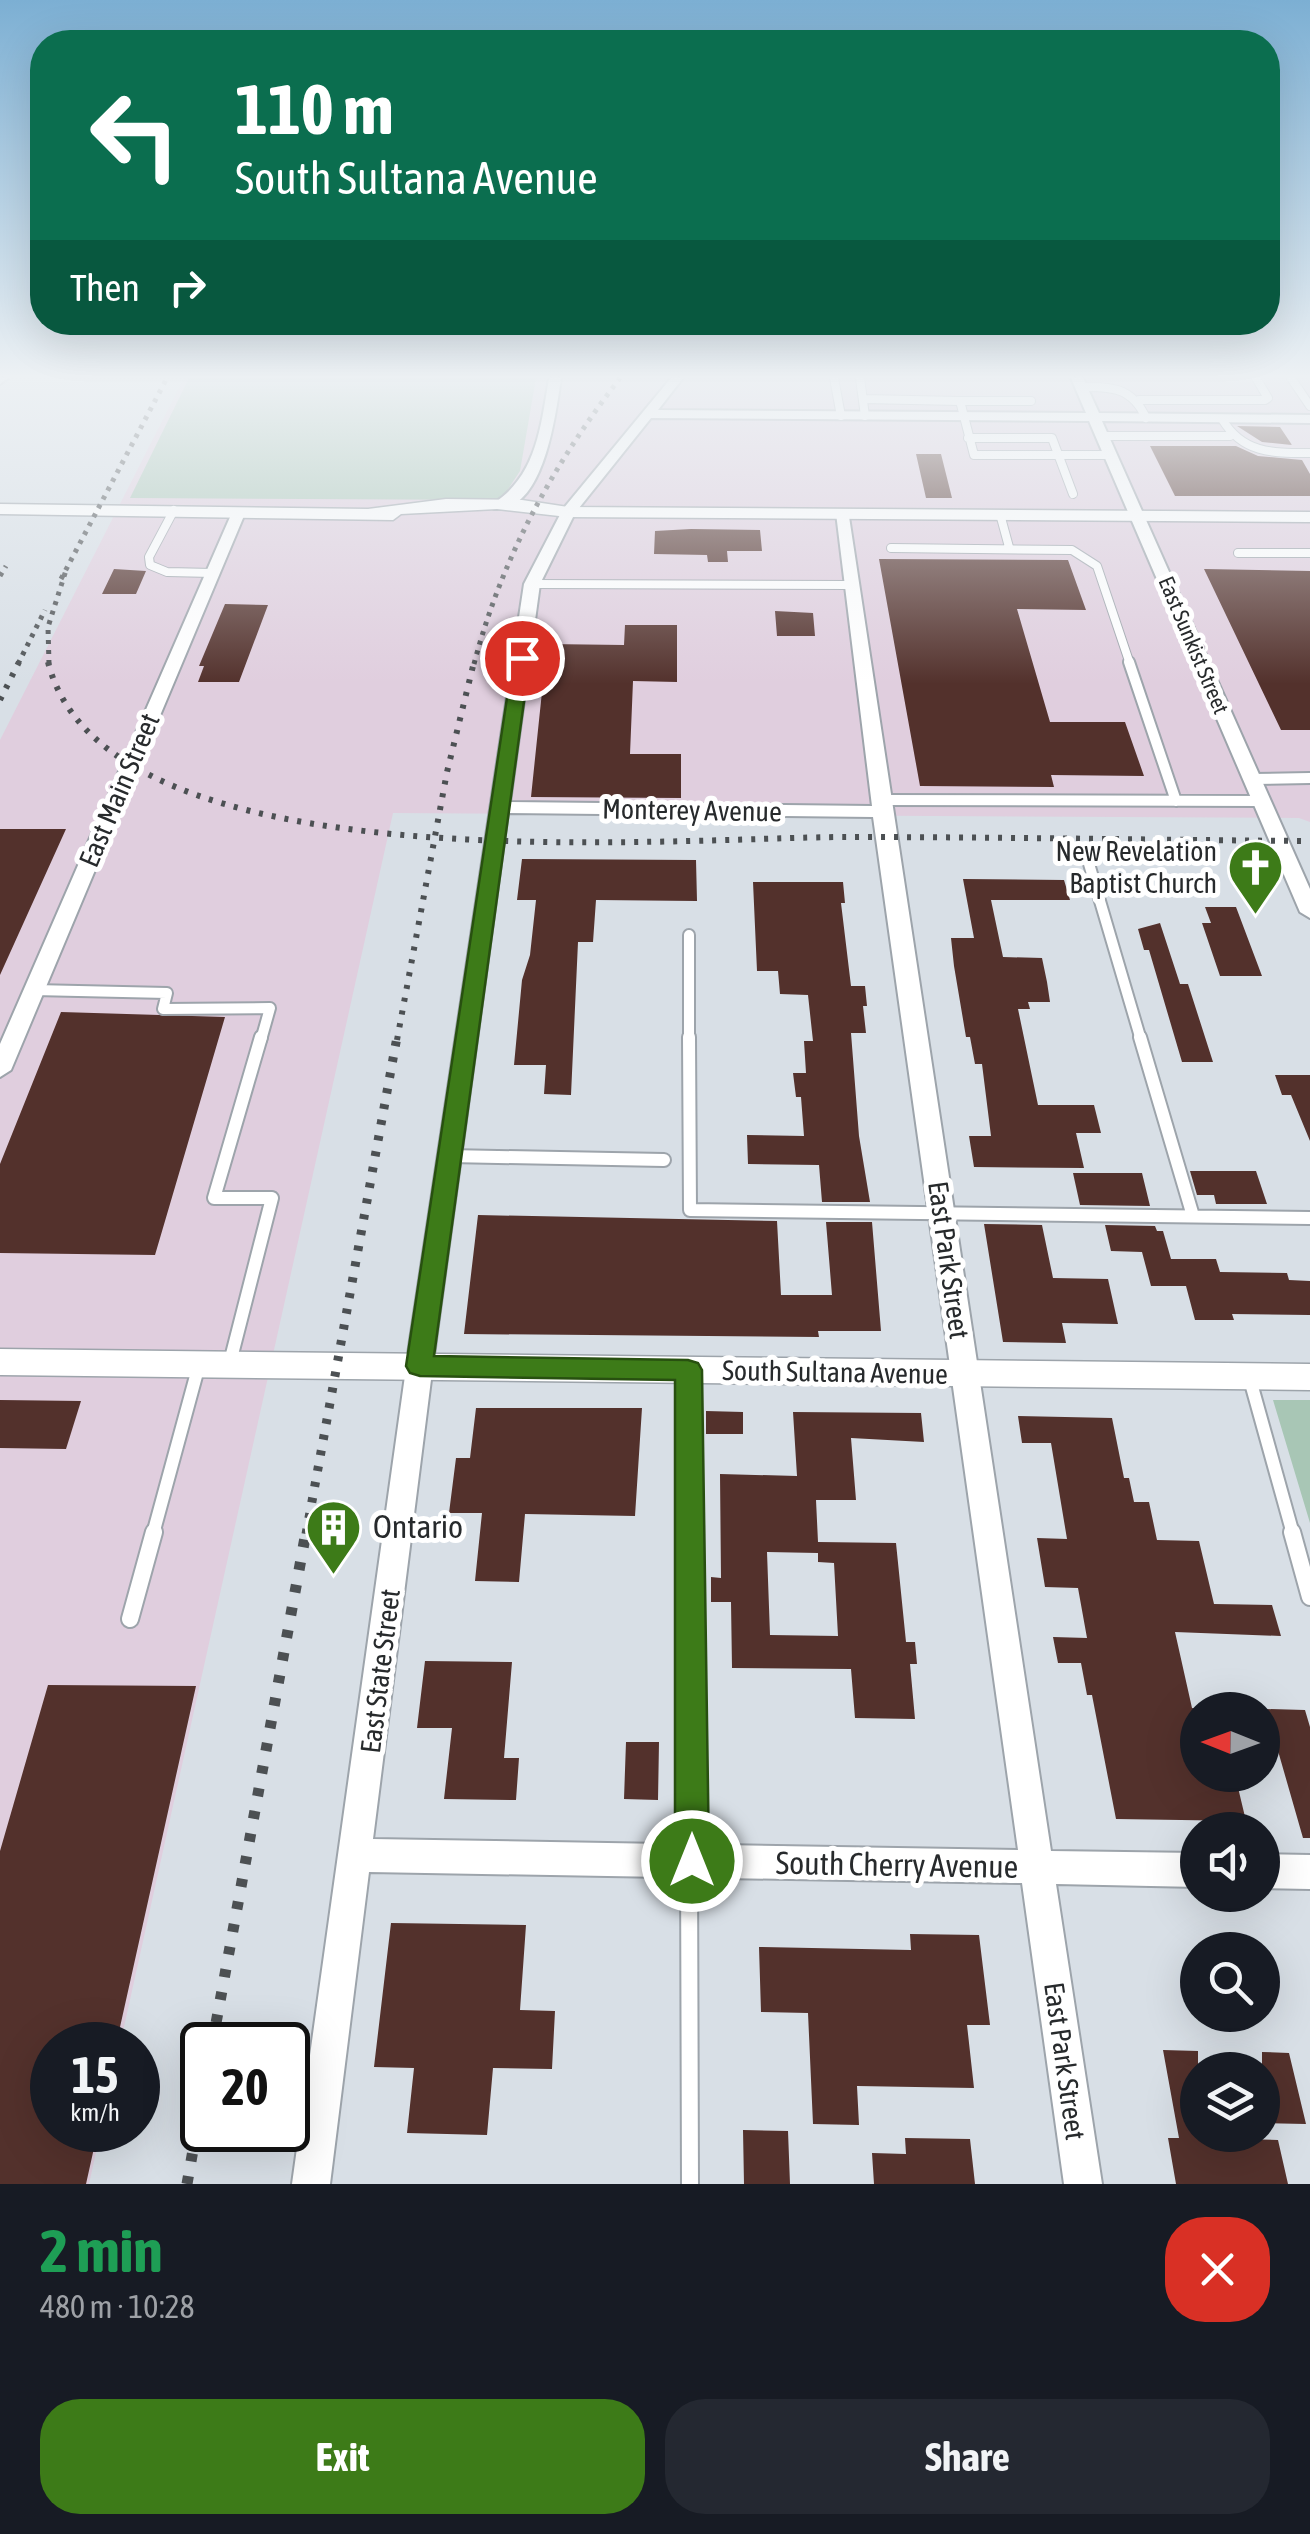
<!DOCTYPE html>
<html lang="en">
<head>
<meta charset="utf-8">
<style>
	body { margin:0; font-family:"Asap Condensed",sans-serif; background:#242831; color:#f1f3f6; height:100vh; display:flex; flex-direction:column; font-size:38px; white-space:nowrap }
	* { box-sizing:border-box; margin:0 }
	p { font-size:32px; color:#9ea1a6 }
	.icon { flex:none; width:55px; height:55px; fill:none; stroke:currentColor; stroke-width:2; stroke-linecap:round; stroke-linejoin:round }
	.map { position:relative; height:2184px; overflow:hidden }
	.details { display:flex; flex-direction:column; background:#171b24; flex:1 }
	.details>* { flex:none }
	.guide { position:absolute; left:30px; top:30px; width:1250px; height:305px; border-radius:40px; box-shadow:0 10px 40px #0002; background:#0b6e4f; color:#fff; overflow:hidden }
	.needle { width:65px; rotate:271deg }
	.tools { position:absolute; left:1180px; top:1692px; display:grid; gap:20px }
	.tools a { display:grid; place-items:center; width:100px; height:100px; border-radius:50%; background:#171b24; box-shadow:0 10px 40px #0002; font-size:50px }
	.speed { position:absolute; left:30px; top:2022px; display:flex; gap:20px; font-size:50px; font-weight:700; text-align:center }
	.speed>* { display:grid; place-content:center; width:130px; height:130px; border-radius:50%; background:#171b24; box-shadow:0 10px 40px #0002; line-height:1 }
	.speed small { font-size:25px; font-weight:400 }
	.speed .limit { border:5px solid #111; border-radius:15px; background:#fff; color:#111 }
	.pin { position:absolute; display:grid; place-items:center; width:85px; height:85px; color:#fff; margin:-42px; border:5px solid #fff; border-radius:50%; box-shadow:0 2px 10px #0007 }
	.me { position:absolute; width:110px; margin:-55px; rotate:0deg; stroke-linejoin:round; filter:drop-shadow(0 0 8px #0008) }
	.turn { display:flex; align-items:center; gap:35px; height:210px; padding:0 40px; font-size:45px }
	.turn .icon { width:130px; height:130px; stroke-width:2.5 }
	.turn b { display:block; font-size:70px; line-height:85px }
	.then { display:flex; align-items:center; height:95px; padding:0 40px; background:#0003; gap:20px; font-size:38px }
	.round { display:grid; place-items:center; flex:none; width:105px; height:105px; border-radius:40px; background:#242831 }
	.overview { display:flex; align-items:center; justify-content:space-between; height:170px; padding:0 40px }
	h1 { font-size:60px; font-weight:700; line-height:75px; color:#1e9e55 }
	.primary-button { display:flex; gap:20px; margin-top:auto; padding:20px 40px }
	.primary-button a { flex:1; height:115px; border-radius:40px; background:#3d7b18; color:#fff; font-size:40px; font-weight:700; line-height:115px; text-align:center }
	.primary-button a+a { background:#242831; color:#f1f3f6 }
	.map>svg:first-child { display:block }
	.industrial { fill:#e0cede }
	.green { fill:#a8c6b5 }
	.building { fill:#53312c; fill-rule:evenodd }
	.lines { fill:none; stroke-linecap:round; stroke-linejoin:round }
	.service-far3-casing { stroke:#9da4ab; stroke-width:10 }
	.service-far2-casing { stroke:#9da4ab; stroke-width:14 }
	.service-far1-casing { stroke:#9da4ab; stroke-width:16 }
	.service-casing { stroke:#9da4ab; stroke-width:20 }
	.minor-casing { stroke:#9da4ab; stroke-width:4 }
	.tertiary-casing { stroke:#9da4ab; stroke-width:3 }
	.service-far3 { stroke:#fff; stroke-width:8 }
	.service-far2 { stroke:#fff; stroke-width:10 }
	.service-far1 { stroke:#fff; stroke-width:12 }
	.service { stroke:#fff; stroke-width:16 }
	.minor { fill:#fff; fill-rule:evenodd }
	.tertiary { fill:#fff; fill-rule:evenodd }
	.rail-far3 { stroke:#4c5053; stroke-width:5; stroke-dasharray:4 6; stroke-linecap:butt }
	.rail-far2 { stroke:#4c5053; stroke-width:6; stroke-dasharray:4 9; stroke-linecap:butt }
	.rail-far1 { stroke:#4c5053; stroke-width:9; stroke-dasharray:5 11; stroke-linecap:butt }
	.rail { stroke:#4c5053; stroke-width:11; stroke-dasharray:8 15; stroke-linecap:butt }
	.route { fill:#3d7b18; stroke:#285010; stroke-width:2.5 }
	.labels { text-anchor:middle; stroke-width:10; stroke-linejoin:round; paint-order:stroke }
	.far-street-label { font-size:22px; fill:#272a2c; stroke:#fff }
	.street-label { font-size:28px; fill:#272a2c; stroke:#fff }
	.poi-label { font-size:28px; fill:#272a2c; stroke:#fff; text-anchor:end }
	.near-poi-label { font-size:32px; fill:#272a2c; stroke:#fff; text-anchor:start }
	.near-street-label { font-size:32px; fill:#272a2c; stroke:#fff }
</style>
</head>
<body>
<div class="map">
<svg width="1310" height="2184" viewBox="0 0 1310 2184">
	<rect width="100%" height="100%" fill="#d8dfe6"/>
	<path class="industrial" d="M184,378H1310V822L1299,818L393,813L120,2045H52V2130H101L89,2184H0V740Z"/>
	<path class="green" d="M189,378H536L520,471L501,500L130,498Z
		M1273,1400H1310V1523Z"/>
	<path class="building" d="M1237,426L1280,427L1292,445L1262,442Z
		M1150,446H1236L1258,456L1302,460L1310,474V496H1175Z
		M916,454H941L952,498H926Z
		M691,529L760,530L762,551H727L728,562H708L707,555L654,554L655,531Z
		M879,559L1068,560L1086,610L1017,609L1050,722H1125L1144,776L1051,775L1054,787L920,786Z
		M114,569L146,571L136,594H102Z
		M1204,569L1310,571V730H1281Z
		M225,604L268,605L239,682H198L204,666H199Z
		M775,611L813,613L815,636H777Z
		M625,625H677V682L633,681L630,754H681V798L531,797L547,644L624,645Z
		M0,829H66L0,975Z
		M522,859L696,860L697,901L596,900L593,942H578L571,1095L544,1094L546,1065H514L522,980L530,955L536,900H517Z
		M963,879L1064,880L1070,900H991L1003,957L1042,958L1047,982L1050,1002H1028L1030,1009H1018L1038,1105H1094L1101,1133H1076L1084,1168L974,1167L969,1136H991L982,1064H975L970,1037H966L954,966L951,938H974Z
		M753,882H843L845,903H841L851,986H865L867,1006H863L866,1033H851L859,1136L870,1202H822L819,1165L748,1164L747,1135L804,1136L801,1097H796L793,1073H806L804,1041H813L808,995L780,994L778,971H757Z
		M1205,907H1236L1262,976H1220L1202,923H1211Z
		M1160,923L1180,984H1188L1213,1062H1182L1149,950H1144L1138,929Z
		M61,1012L225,1017L155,1255L0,1253V1164Z
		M1275,1075H1310V1141L1291,1095H1282Z
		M1190,1171H1256L1267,1204H1216L1214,1195H1197Z
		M1073,1173H1142L1150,1206L1080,1205Z
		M478,1215L777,1221L781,1295H832L826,1222H872L881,1331H818L819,1337L464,1334Z
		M984,1224L1042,1225L1053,1278L1108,1279L1118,1324L1062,1323L1066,1343L1003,1342Z
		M1105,1225L1155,1226L1157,1231H1163L1171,1259H1216L1220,1272L1287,1273L1289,1280L1310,1281V1315L1232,1314L1234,1320H1195L1186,1286H1151L1142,1252L1111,1251Z
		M0,1400L81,1401L66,1449L0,1448Z
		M476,1408H642L635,1516L525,1514L519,1582L475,1581L482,1513H449L456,1458H470Z
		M706,1411L743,1412V1434H706Z
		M793,1412L921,1413L924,1442L851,1438L856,1500H816L818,1542L896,1543L906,1642H915L917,1664H910L915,1719L855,1718L851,1669L732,1668L731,1602H711V1577L721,1578L720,1474L797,1476ZM767,1552L818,1553V1562L834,1563L838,1636L770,1635Z
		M1018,1416L1112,1418L1124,1478H1129L1134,1502H1149L1157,1540L1199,1541L1214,1604L1272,1605L1281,1636L1175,1632L1192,1708L1198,1709V1775H1235L1246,1821L1116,1819L1092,1695H1087L1081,1663H1058L1053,1637L1087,1638L1078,1588L1045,1587L1037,1538L1067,1539L1051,1443H1022Z
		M425,1661L512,1662L504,1758H519L516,1800L444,1799L452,1728H417Z
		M48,1685L196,1686L116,2045H52V2130H98L86,2184H0V1851Z
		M1266,1709L1305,1710L1310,1727V1838H1303Z
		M626,1742H659L658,1800L624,1799Z
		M391,1923L526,1925L520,2010L555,2011L552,2069L493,2068L487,2135L407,2133L414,2068L374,2067Z
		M910,1934L979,1935L990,2025H967L974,2088L857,2086L859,2125L813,2124L808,2013L761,2012L759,1947L911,1950Z
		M1163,2050L1198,2051V2138L1278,2140L1288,2184H1176L1168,2138H1179Z
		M1262,2052L1289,2053L1306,2124L1262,2123Z
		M743,2130L788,2131L790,2184H744Z
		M905,2138L970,2139L975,2184H874L872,2153L906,2154Z"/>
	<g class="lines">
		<defs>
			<path id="service-far3" d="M834,378L841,416
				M860,378L865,416
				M1291,378L1310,406
				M1081,387C1112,387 1132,387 1146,418
				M863,399L960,401L974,455H1111
				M1139,400H1265L1268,398L1256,378
				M960,401H1031
				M1222,419C1243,454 1273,453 1310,453
				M1103,436H1230
				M968,438H1052L1073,494
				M174,510L149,557L150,565L167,572L213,573
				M1000,514L1009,547
				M891,548L1072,550L1097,566L1130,664
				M1238,553H1310
				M532,584L852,585"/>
			<path id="service-far2" d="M1129,662L1176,801
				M1252,779L1310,778
				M881,800L1262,801
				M1087,857L1141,1040
				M689,935V1040
				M34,990L167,993L163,1009L270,1008L261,1040"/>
			<path id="service-far1" d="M689,1037L690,1210L1310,1218
				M1140,1037L1193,1216
				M449,1156L664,1160
				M229,1366L272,1198H214L261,1037
				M688,1370V1534
				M1249,1376L1293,1534
				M153,1534L199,1365"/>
			<path id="service" d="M688,1532L690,2184
				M1292,1532L1310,1597
				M130,1619L154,1532"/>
			<path id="minor" d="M0,378H8L0,384Z
				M549,378H561C556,413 544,513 494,509V503C537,475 541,425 549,378Z
				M671,378H683L658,410L1086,413L1071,378H1083L1099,413L1310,415V423L1102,421L1310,889V918L1300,912L1089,421L651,418L575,513L540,584L510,802L872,806L836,513L848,510L1051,1851L1198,1853V1887L1056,1884L1102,2184H1064L1022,1883L369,1872L330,2184H292L410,1340L524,584L563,509ZM508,813L873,817L1018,1850L373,1839L436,1340Z
				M234,508L246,511L11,1070L0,1077V1044Z
				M1262,1854L1310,1855V1889L1262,1888Z"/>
			<path id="tertiary" d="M446,499L522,500L568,507L1310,512V522L568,517L497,509L401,514L393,520L0,514V504L368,509Z
				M0,1349L1310,1364V1390L0,1375Z"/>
		</defs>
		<use href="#service-far3" class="service-far3-casing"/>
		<use href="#service-far2" class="service-far2-casing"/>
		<use href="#service-far1" class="service-far1-casing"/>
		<use href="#service" class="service-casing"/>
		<use href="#minor" class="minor-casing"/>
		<use href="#tertiary" class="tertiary-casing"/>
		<use href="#service-far3" class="service-far3"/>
		<use href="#service-far2" class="service-far2"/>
		<use href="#service-far1" class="service-far1"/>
		<use href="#service" class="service"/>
		<use href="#minor" class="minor"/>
		<use href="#tertiary" class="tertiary"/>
		<path class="rail-far3" d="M0,576L6,566
			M61,579L167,378
			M18,664L45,610
			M49,664L48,627L67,567
			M474,664C502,557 553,465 620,378"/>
		<path class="rail-far2" d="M48,662C105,890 671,837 848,837C1002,837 1156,840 1310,841
			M0,700L19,662
			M397,1040L447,772L474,662"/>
		<path class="rail-far1" d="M306,1534L397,1037"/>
		<path class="rail" d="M212,2045L306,1532
			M187,2184L202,2099"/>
	</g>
	<linearGradient id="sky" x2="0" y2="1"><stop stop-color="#7cafd3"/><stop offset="0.55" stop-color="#edf1f4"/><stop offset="1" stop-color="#edf1f4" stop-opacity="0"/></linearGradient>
	<rect width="1310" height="684" fill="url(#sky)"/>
	<path class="route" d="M522,654L530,658L434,1356L688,1360L698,1363L702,1370L709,1861L704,1873L692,1878L680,1873L675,1861V1380L420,1376L410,1373L406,1366L513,658Z"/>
	<defs>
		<symbol id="church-pin" viewBox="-11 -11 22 30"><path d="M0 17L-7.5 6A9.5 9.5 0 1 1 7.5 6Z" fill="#3d7b18" stroke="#fff"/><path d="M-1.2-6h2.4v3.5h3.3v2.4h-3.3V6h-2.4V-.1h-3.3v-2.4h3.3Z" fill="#fff"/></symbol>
		<symbol id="building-pin" viewBox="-11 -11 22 30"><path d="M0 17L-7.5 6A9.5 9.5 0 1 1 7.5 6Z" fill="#3d7b18" stroke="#fff"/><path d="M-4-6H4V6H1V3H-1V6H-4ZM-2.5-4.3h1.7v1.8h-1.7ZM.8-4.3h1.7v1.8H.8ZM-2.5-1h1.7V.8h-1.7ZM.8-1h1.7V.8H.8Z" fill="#fff"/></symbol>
	</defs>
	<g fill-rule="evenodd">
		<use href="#church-pin" x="1224" y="836" width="63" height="86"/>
		<use href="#building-pin" x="302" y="1496" width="63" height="86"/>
	</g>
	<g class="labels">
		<g class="far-street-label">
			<text transform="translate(1194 645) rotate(67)" y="8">East Sunkist Street</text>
		</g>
		<g class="street-label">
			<text transform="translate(119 790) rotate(-67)" y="10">East Main Street</text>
			<text transform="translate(692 810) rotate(1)" y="10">Monterey Avenue</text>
			<text transform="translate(949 1260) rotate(82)" y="10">East Park Street</text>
			<text transform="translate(835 1372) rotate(1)" y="10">South Sultana Avenue</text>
			<text transform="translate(380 1671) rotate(-83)" y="10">East State Street</text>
			<text transform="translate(1065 2061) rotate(82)" y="10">East Park Street</text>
		</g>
		<g class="poi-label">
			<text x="1217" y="861">New Revelation<tspan x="1217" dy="32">Baptist Church</tspan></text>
		</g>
		<g class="near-poi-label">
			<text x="373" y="1538">Ontario</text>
		</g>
		<g class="near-street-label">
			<text transform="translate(897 1865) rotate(1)" y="11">South Cherry Avenue</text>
		</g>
	</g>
</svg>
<div class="tools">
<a><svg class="needle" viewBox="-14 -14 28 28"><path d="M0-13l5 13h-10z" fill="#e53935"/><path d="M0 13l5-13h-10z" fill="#9ea1a6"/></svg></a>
<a><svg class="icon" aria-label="sound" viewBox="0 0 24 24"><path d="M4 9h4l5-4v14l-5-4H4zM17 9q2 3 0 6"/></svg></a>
<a><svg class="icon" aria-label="search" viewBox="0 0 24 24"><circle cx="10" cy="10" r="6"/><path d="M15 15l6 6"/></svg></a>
<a><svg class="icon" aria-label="layers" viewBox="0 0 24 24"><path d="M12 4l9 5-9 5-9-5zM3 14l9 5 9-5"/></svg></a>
</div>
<div class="speed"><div>15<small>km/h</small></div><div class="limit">20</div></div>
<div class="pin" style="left:522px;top:658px;background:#d93025"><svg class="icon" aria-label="arrive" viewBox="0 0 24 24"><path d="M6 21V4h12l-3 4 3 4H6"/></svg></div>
<svg class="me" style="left:692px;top:1861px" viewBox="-20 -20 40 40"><circle r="17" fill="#3d7b18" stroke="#fff" stroke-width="3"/><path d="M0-11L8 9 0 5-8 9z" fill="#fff"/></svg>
<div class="guide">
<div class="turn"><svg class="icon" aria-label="left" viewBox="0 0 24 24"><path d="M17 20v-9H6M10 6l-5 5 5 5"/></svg><div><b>110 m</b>South Sultana Avenue</div></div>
<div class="then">Then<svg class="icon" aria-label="right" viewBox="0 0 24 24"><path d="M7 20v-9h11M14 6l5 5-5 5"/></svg></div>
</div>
</div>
<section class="details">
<div class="overview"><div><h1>2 min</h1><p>480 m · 10:28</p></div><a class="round" style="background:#d93025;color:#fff"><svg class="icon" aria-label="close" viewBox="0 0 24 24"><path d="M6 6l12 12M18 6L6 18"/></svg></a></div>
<div class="primary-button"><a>Exit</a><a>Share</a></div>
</section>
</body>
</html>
